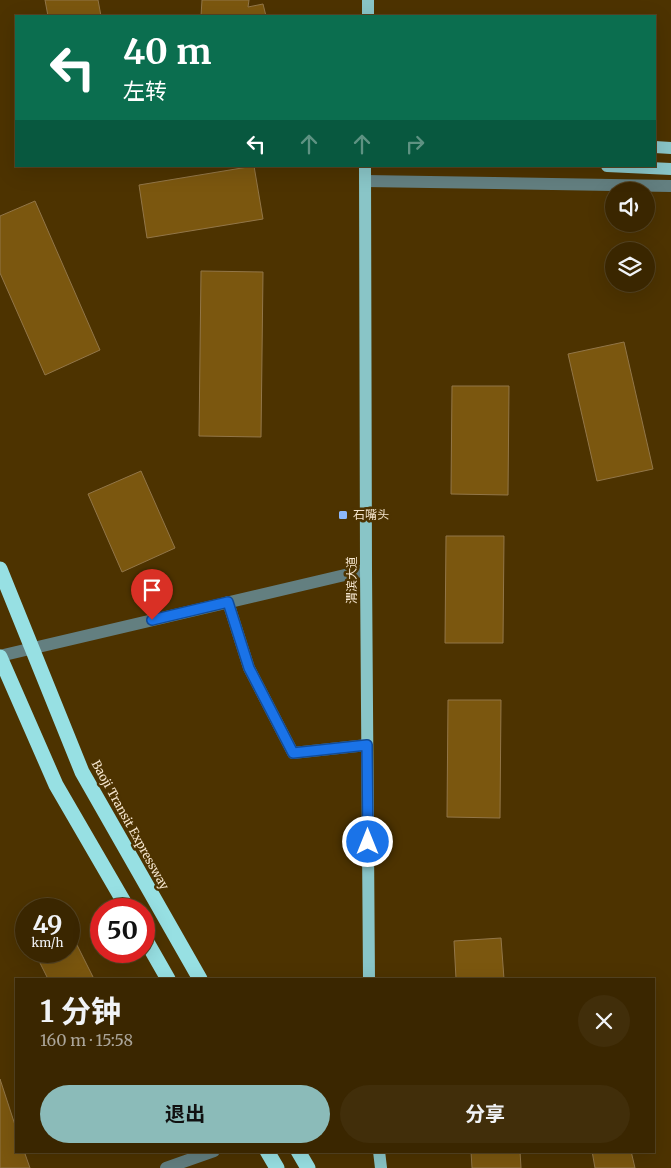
<!DOCTYPE html>
<html lang="zh">
<head>
<meta charset="utf-8">
<style>
	body { margin:0; font-family:Merriweather,"Noto Sans SC",serif; background:#412e0a; color:#f1f3f6; height:100vh; display:flex; flex-direction:column; font-size:19px; white-space:nowrap }
	* { box-sizing:border-box; margin:0 }
	p { font-size:16px; color:#aba599 }
	.icon { flex:none; width:28px; height:28px; fill:none; stroke:currentColor; stroke-width:2; stroke-linecap:round; stroke-linejoin:round }
	.map { position:relative; flex:1; overflow:hidden }
	.panel { position:absolute; left:15px; top:978px; width:640px; height:175px; display:flex; flex-direction:column; background:#3a2600; border-radius:0px; box-shadow:0 5px 20px #0002,0 0 0 1px #544322 }
	.panel>* { flex:none }
	.guide { position:absolute; left:15px; top:15px; width:641px; height:152px; border-radius:0px; box-shadow:0 5px 20px #0002,0 0 0 1px #544322; background:#0b6e4f; color:#fff; overflow:hidden }
	.tools { position:absolute; left:605px; top:182px; display:grid; gap:10px }
	.tools a { display:grid; place-items:center; width:50px; height:50px; border-radius:50%; background:#3a2600; box-shadow:0 5px 20px #0002,0 0 0 1px #544322; font-size:25px }
	.speed { position:absolute; left:15px; top:898px; display:flex; gap:10px; font-size:25px; font-weight:700; text-align:center }
	.speed>* { display:grid; place-content:center; width:65px; height:65px; border-radius:50%; background:#3a2600; box-shadow:0 5px 20px #0002,0 0 0 1px #544322; line-height:1 }
	.speed small { font-size:12px; font-weight:400 }
	.speed .limit { border:8px solid #d22; background:#fff; color:#111 }
	.pin { position:absolute; display:grid; place-items:center; width:42px; height:42px; color:#fff; margin:-51px -21px; border-radius:50% 50% 50% 0; rotate:-45deg; box-shadow:0 0 5px #0007 }
	.pin .icon { rotate:45deg }
	.me { position:absolute; width:55px; margin:-28px; rotate:0deg; stroke-linejoin:round; filter:drop-shadow(0 0 4px #0008) }
	.turn { display:flex; align-items:center; gap:18px; height:105px; padding:0 25px; font-size:22px }
	.turn .icon { width:65px; height:65px; stroke-width:2.5 }
	.turn b { display:block; font-size:35px; line-height:42px }
	.lanes { display:flex; align-items:center; height:48px; padding:0 25px; background:#0003; justify-content:center; gap:25px; direction:ltr }
	.lanes .off { opacity:.35 }
	.round { display:grid; place-items:center; flex:none; width:52px; height:52px; border-radius:26px; background:#412e0a }
	.head { display:flex; align-items:center; justify-content:space-between; height:85px; padding:0 25px }
	h1 { font-size:30px; font-weight:700; line-height:38px }
	.cta { display:flex; gap:10px; margin-top:auto; padding:10px 25px }
	.cta a { flex:1; height:58px; border-radius:30px; background:#8bbbb9; color:#111; font-size:20px; font-weight:700; line-height:58px; text-align:center }
	.cta a+a { background:#412e0a; color:#f1f3f6 }
	.map>svg:first-child { display:block }
	.building { fill:#7b570f; stroke:#927648 }
	.lines { fill:none; stroke-linecap:round; stroke-linejoin:round }
	.minor { stroke:#637f80; stroke-width:12 }
	.major { stroke:#89c5c7; stroke-width:12 }
	.highway { stroke:#97e0e3; stroke-width:15 }
	.route-casing { stroke:#114b97; stroke-width:12 }
	.route { stroke:#1a73e8; stroke-width:9 }
	.poi-dot { fill:#8db9fc; stroke:#4d3300; stroke-width:2 }
	.labels { text-anchor:middle; stroke-width:5; stroke-linejoin:round; paint-order:stroke }
	.poi-label { font-size:12px; fill:#f5e5cd; stroke:#4d3300; text-anchor:start }
	.street-label { font-size:12px; fill:#f5e5cd; stroke:#4d3300 }
</style>
</head>
<body>
<div class="map">
<svg width="671" height="1168" viewBox="0 0 671 1168">
	<rect width="100%" height="100%" fill="#4d3300"/>
	<path class="building" d="M45,0H98L101,16H48Z
		M202,0H249L248,7L263,4L266,16H199H201Z
		M254,166L263,219L147,238L139,185Z
		M35,201L100,350L45,375L0,273V216Z
		M201,271L263,272L261,437L199,436Z
		M624,342L653,469L597,481L568,354Z
		M452,386H509L508,495L451,494Z
		M141,471L175,548L122,572L88,494Z
		M446,536H504L503,643H445Z
		M448,700H501L500,818L447,817Z
		M501,938L504,979H456L454,941Z
		M74,939L94,979H48L37,957L48,951H69V941Z
		M0,1079L16,1128V1151H24L30,1168H0Z
		M471,1151H520L521,1168H472Z
		M592,1151H631L635,1168H595Z"/>
	<g class="lines">
		<path class="minor" d="M365,181L671,186
			M228,602L249,668L293,753L367,745
			M0,656L366,570
			M166,1168L214,1151"/>
		<path class="major" d="M368,16V0
			M655,147L671,148
			M365,166L366,570L369,979
			M607,166L671,169
			M379,1151L381,1168"/>
		<path class="highway" d="M0,569L82,772L200,979
			M0,657L56,785L128,909
			M144,937L168,979
			M267,1151L277,1168
			M298,1151L308,1168"/>
	</g>
	<g class="lines">
		<defs>
			<path id="route" d="M152,620L228,602L249,668L293,753L367,745L368,842"/>
		</defs>
		<use href="#route" class="route-casing"/>
		<use href="#route" class="route"/>
	</g>
	<rect class="poi-dot" x="338" y="510" width="10" height="10" rx="2.5"/>
	<g class="labels">
		<g class="poi-label">
			<text x="353" y="519">石嘴头</text>
		</g>
		<g class="street-label">
			<text transform="translate(352 580) rotate(-90)" y="4">渭滨大道</text>
			<text transform="translate(130 825) rotate(61)" y="4">Baoji Transit Expressway</text>
		</g>
	</g>
</svg>
<div class="tools">
<a><svg class="icon" aria-label="sound" viewBox="0 0 24 24"><path d="M4 9h4l5-4v14l-5-4H4zM17 9q2 3 0 6"/></svg></a>
<a><svg class="icon" aria-label="layers" viewBox="0 0 24 24"><path d="M12 4l9 5-9 5-9-5zM3 14l9 5 9-5"/></svg></a>
</div>
<div class="speed"><div>49<small>km/h</small></div><div class="limit">50</div></div>
<div class="pin" style="left:152px;top:620px;background:#d93025"><svg class="icon" aria-label="arrive" viewBox="0 0 24 24"><path d="M6 21V4h12l-3 4 3 4H6"/></svg></div>
<svg class="me" style="left:368px;top:842px" viewBox="-20 -20 40 40"><circle r="17" fill="#1a73e8" stroke="#fff" stroke-width="3"/><path d="M0-11L8 9 0 5-8 9z" fill="#fff"/></svg>
<div class="guide">
<div class="turn"><svg class="icon" aria-label="left" viewBox="0 0 24 24"><path d="M17 20v-9H6M10 6l-5 5 5 5"/></svg><div><b>40 m</b>左转</div></div>
<div class="lanes"><svg class="icon" aria-label="left" viewBox="0 0 24 24"><path d="M17 20v-9H6M10 6l-5 5 5 5"/></svg><svg class="icon off" aria-label="ahead" viewBox="0 0 24 24"><path d="M12 20V5M6 11l6-6 6 6"/></svg><svg class="icon off" aria-label="ahead" viewBox="0 0 24 24"><path d="M12 20V5M6 11l6-6 6 6"/></svg><svg class="icon off" aria-label="right" viewBox="0 0 24 24"><path d="M7 20v-9h11M14 6l5 5-5 5"/></svg></div>
</div>
<section class="panel">
<div class="head"><div><h1>1 分钟</h1><p>160 m · 15:58</p></div><a class="round"><svg class="icon" aria-label="close" viewBox="0 0 24 24"><path d="M6 6l12 12M18 6L6 18"/></svg></a></div>
<div class="cta"><a>退出</a><a>分享</a></div>
</section>
</div>
</body>
</html>
